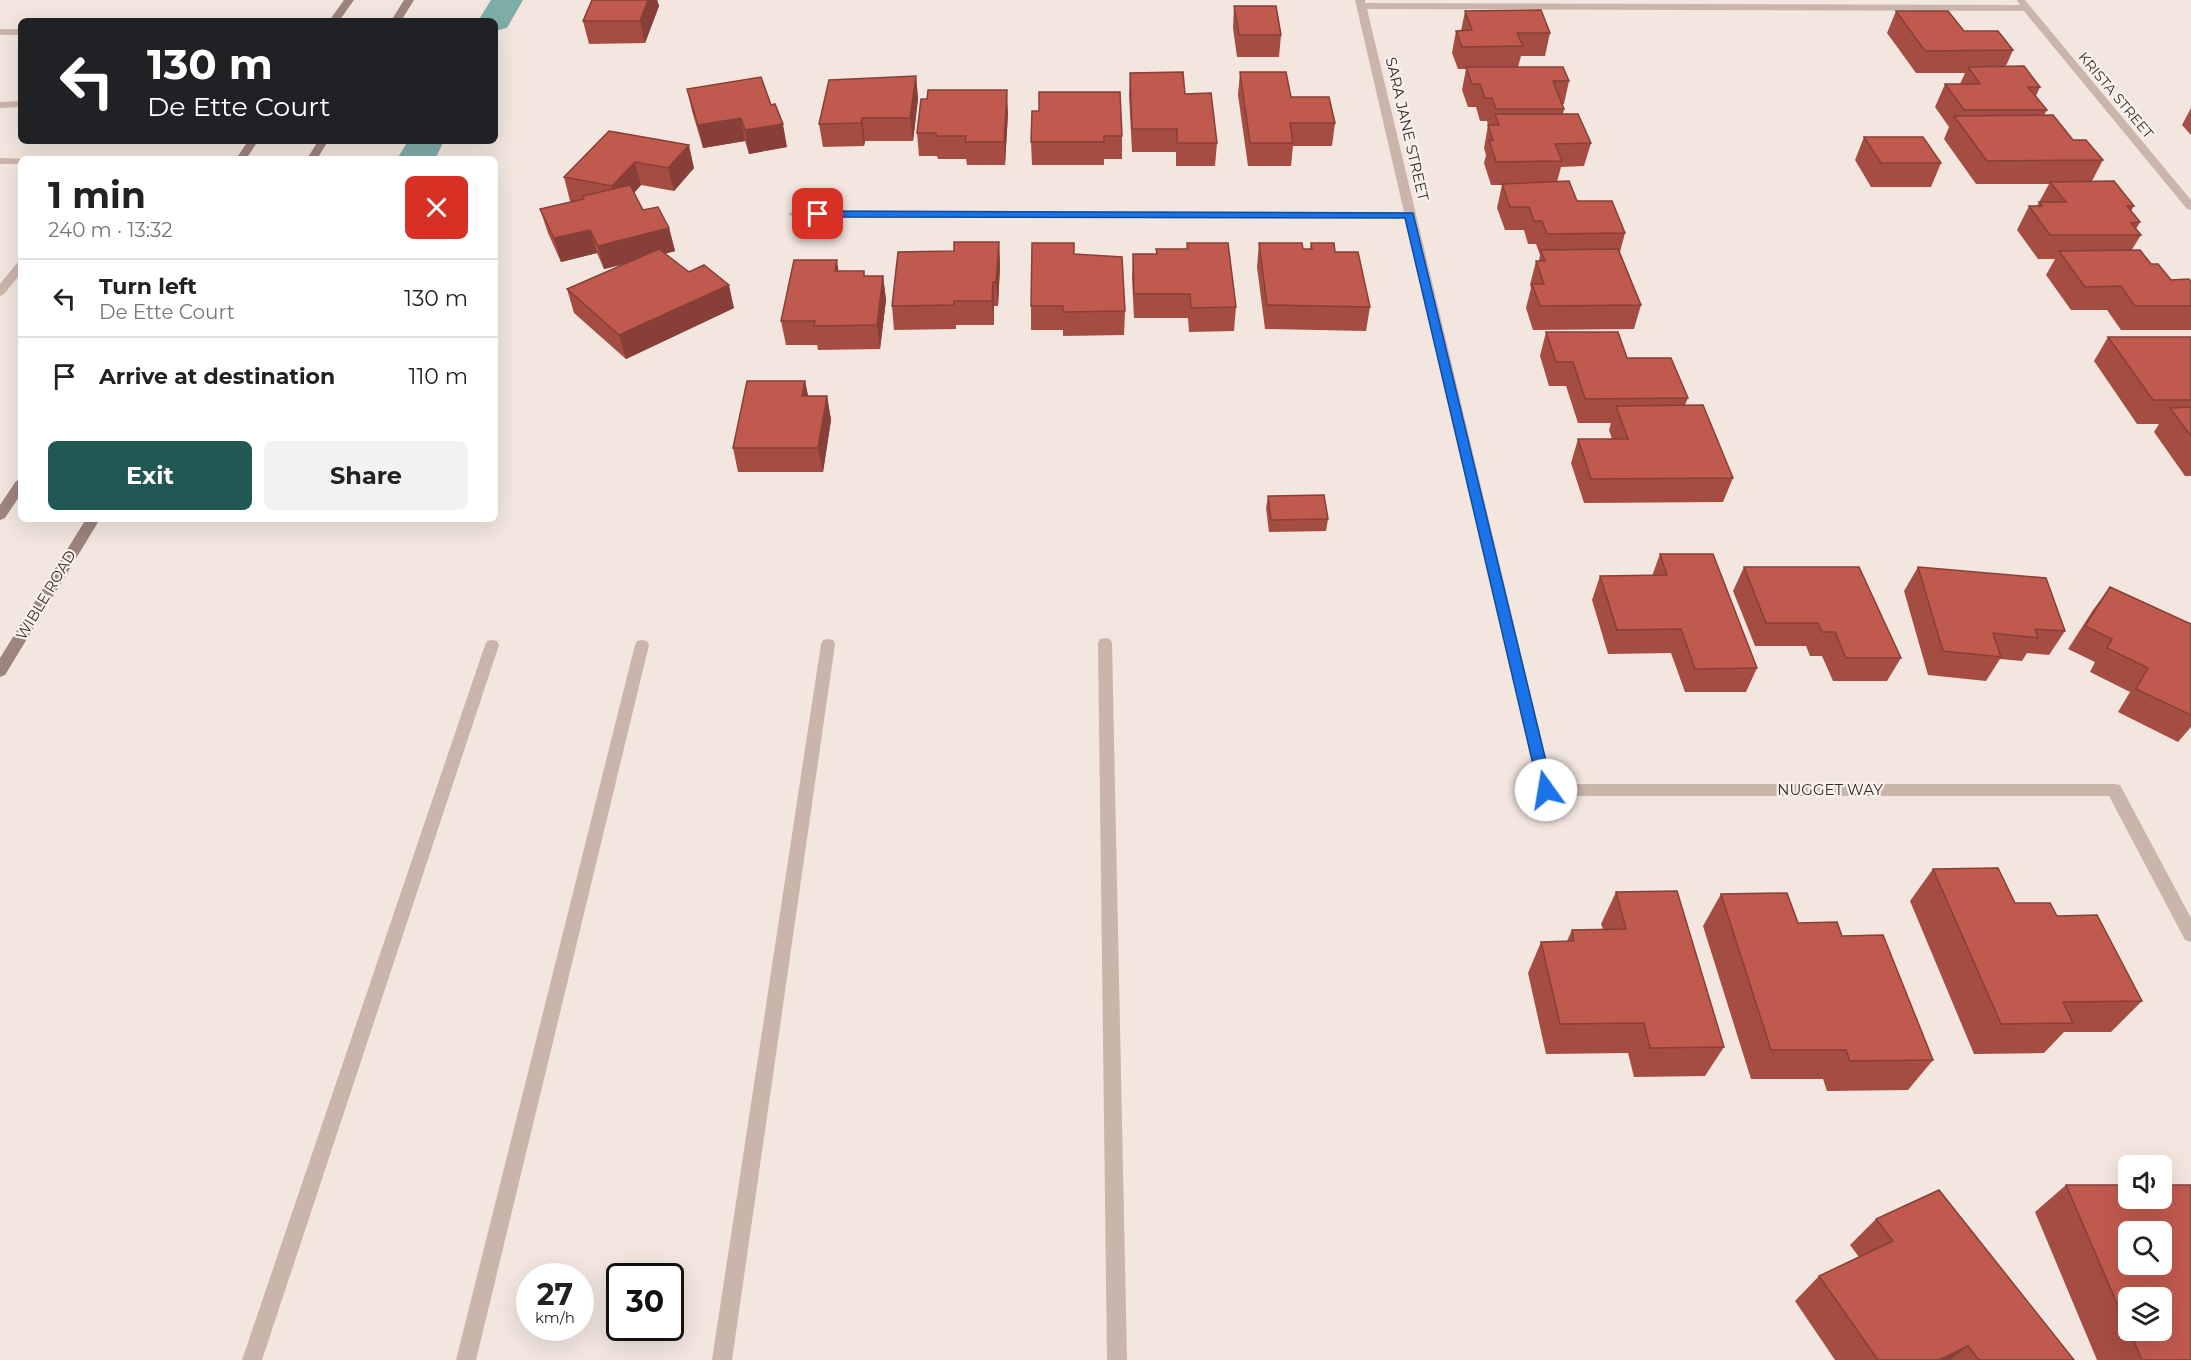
<!DOCTYPE html>
<html lang="en">
<head>
<meta charset="utf-8">
<style>
	body { margin:0; font-family:Montserrat,sans-serif; background:#f2f2f2; color:#222; height:100vh; display:flex; flex-direction:column; font-size:22px; white-space:nowrap }
	* { box-sizing:border-box; margin:0 }
	p { font-size:20px; color:#767676 }
	.icon { flex:none; width:33px; height:33px; fill:none; stroke:currentColor; stroke-width:2; stroke-linecap:round; stroke-linejoin:round }
	.map { position:relative; flex:1; overflow:hidden }
	.panel { position:absolute; left:18px; top:156px; width:480px; height:366px; display:flex; flex-direction:column; background:#fff; border-radius:9px; box-shadow:0 6px 24px #0002 }
	.panel>* { flex:none }
	.top-card { position:absolute; left:18px; top:18px; width:480px; height:126px; border-radius:9px; box-shadow:0 6px 24px #0002; background:#202124; color:#fff; overflow:hidden }
	.controls { position:absolute; left:2118px; top:1155px; display:grid; gap:12px }
	.controls a { display:grid; place-items:center; width:54px; height:54px; border-radius:9px; background:#fff; box-shadow:0 6px 24px #0002; font-size:30px }
	.speed { position:absolute; left:516px; top:1263px; display:flex; gap:12px; font-size:30px; font-weight:700; text-align:center }
	.speed>* { display:grid; place-content:center; width:78px; height:78px; border-radius:50%; background:#fff; box-shadow:0 6px 24px #0002; line-height:1 }
	.speed small { font-size:15px; font-weight:400 }
	.speed .limit { border:3px solid #111; border-radius:9px; background:#fff; color:#111 }
	.pin { position:absolute; display:grid; place-items:center; width:51px; height:51px; color:#fff; margin:-26px; border-radius:12px; box-shadow:0 3px 9px #0006 }
	.me { position:absolute; width:66px; margin:-33px; rotate:347deg; stroke-linejoin:round; filter:drop-shadow(0 0 4px #0008) }
	.turn { display:flex; align-items:center; gap:21px; height:126px; padding:0 30px; font-size:27px }
	.turn .icon { width:78px; height:78px; stroke-width:2.5 }
	.turn b { display:block; font-size:42px; line-height:51px }
	.round { display:grid; place-items:center; flex:none; width:63px; height:63px; border-radius:9px; background:#f2f2f2 }
	.summary { display:flex; align-items:center; justify-content:space-between; height:102px; padding:0 30px }
	h1 { font-size:36px; font-weight:700; line-height:45px }
	.button { display:flex; gap:12px; margin-top:auto; padding:12px 30px }
	.button a { flex:1; height:69px; border-radius:9px; background:#215854; color:#fff; font-size:24px; font-weight:700; line-height:69px; text-align:center }
	.button a+a { background:#f2f2f2; color:#222 }
	ul { padding:0; list-style:none }
	li { display:flex; align-items:center; gap:18px; height:78px; padding:0 30px; border-top:2px solid #e0e0e0 }
	li div { flex:1 }
	li b { display:block; font-size:22px }
	li em { font-style:normal }
	.map>svg:first-child { display:block }
	.lines { fill:none; stroke-linecap:round; stroke-linejoin:round }
	.canal { fill:#7faea9; fill-rule:evenodd }
	.lane { fill:#cab5ab; fill-rule:evenodd }
	.street { fill:#cab5ab; fill-rule:evenodd }
	.secondary { fill:#9d847d; fill-rule:evenodd }
	.wall { fill:#a64d43; fill-rule:evenodd }
	.shaded-wall { fill:#873f37 }
	.building { fill:#c15a4e; stroke:#873f37; stroke-width:1.5; fill-rule:evenodd }
	.route { fill:#1a73e8; stroke:#114b97; stroke-width:1.5 }
	.labels { text-anchor:middle; stroke-width:4.5; stroke-linejoin:round; paint-order:stroke }
	.far-street-label { font-size:14px; fill:#382c2a; stroke:#f9f1ec }
	.street-label { font-size:15px; fill:#382c2a; stroke:#f9f1ec }
</style>
</head>
<body>
<div class="map">
<svg width="2191" height="1360" viewBox="0 0 2191 1360">
	<rect width="100%" height="100%" fill="#f2e6df"/>
	<g class="lines">
		<path class="canal" d="M491,0H523L507,28L495,31V21H478Z
			M408,141H444L435,159H397Z"/>
		<path class="lane" d="M0,29H21V35H0Z
			M21,101V107L0,108V102Z
			M0,158L25,159H21V164H0Z
			M21,262V273L4,294L0,296V284L17,263Z
			M1105,638L1110,639L1112,643L1127,1360H1107L1098,643L1100,639Z
			M828,639L833,640L835,644L732,1360H712L821,644L823,640Z
			M492,640L497,641L499,645L262,1360H242L485,645L487,641Z
			M642,640L647,641L649,645L476,1360H456L635,645L637,641Z"/>
		<path class="street" d="M1355,0H1365V3L2020,5L2017,0H2025L2191,200V210L2187,209L2024,11L1367,9L1552,784H2114L2120,785L2191,918V942L2185,940L2109,796H1546L1540,795L1406,218L794,217L788,214L794,211L1404,212Z"/>
		<path class="secondary" d="M344,0H354L339,21H329Z
			M404,0H414L401,21H391Z
			M248,141H258L246,159H236Z
			M318,141H328L317,159H307Z
			M21,480V494L5,518L0,520V505L16,481Z
			M86,519H100L5,675L0,677V658Z"/>
	</g>
	<path class="wall" d="M592,0H657L659,6L645,43L589,44L583,21Z
		M1234,6L1281,35L1279,57H1237L1233,28Z
		M1465,11L1550,33L1545,56H1521L1518,67L1569,81L1564,104H1562L1564,109L1563,114L1591,143L1584,166L1561,167L1557,182L1577,201L1625,233L1620,252L1641,305L1634,329L1533,330L1526,308L1531,288L1530,285L1536,261H1539L1540,255L1536,244H1528L1524,230H1505L1497,208L1502,185H1491L1484,163L1486,155L1484,148L1488,125L1487,121H1480L1476,107H1468L1462,90L1466,69H1458L1452,53L1456,31H1461Z
		M1896,11L1964,31L2013,50L2006,66L2040,87L2036,96L2047,110L2044,115L2073,140L2103,160L2092,181L2134,206L2131,211L2140,222L2136,229L2141,235L2131,251L2171,280L2191,282V330H2121L2107,310H2071L2046,275L2055,259H2038L2017,230L2029,206H2037L2049,184H1976L1944,139L1949,127L1935,107L1945,84H1960L1965,73H1916L1887,33Z
		M1240,72L1291,97L1335,123L1332,146H1293L1291,166H1248L1238,95Z
		M1130,73L1185,94L1217,143L1215,166H1176V152H1132L1129,95Z
		M916,76L918,99L913,141H865L864,146L823,147L819,124Z
		M687,89L787,147L749,154L745,141L703,148L692,111Z
		M2191,108V135L2182,125Z
		M1032,111L1122,136V159H1104V165H1032L1031,142Z
		M1008,113L1005,165H967L966,159H938L937,156H919L917,133Z
		M609,131L694,168L674,191L641,185L634,193L643,210L669,228L675,251L665,254L734,308L626,359L574,313L567,289L625,264L604,269L597,253L561,262L548,233L540,209L573,201H570L564,177Z
		M1864,137L1941,163L1931,187H1871L1855,160Z
		M999,242L1000,266L998,306H994V325H956V329L894,330L892,306L954,251Z
		M1187,243L1236,307L1234,331L1189,332L1188,318H1134L1132,278L1133,254H1156L1186,249Z
		M1259,243L1303,249H1310L1311,243L1335,252L1370,307L1366,331L1265,329L1257,267Z
		M1074,254L1125,311L1124,335L1063,336V330H1031V306Z
		M865,276H883L886,300L880,349L818,350L817,345H786L781,321Z
		M1546,332L1627,358L1688,398L1685,405L1733,478L1723,502L1584,503L1571,463L1578,439H1612L1609,430L1611,423H1578L1566,386H1549L1540,356Z
		M2108,337H2191V476H2185L2154,432L2159,424H2137L2094,361Z
		M805,381L808,396H827L831,420L823,472H738L733,448Z
		M1268,496L1328,519L1326,531L1269,532L1266,508Z
		M1660,554L1757,668L1746,692H1685L1671,653L1608,654L1592,600L1600,576H1652Z
		M1744,567L1901,658L1887,681H1833L1822,656H1810L1806,646H1755L1733,591Z
		M1918,567L2065,631L2049,655L2027,653L2022,661L2000,659L1986,681L1928,675L1904,591Z
		M2110,587L2191,624V727L2178,742L2118,712L2130,692L2090,672L2095,662L2068,649L2093,610Z
		M1933,869L2015,903L2057,916L2142,1001L2111,1032H2064L2044,1053L1974,1054L1910,901Z
		M1616,892L1724,1047L1705,1076L1634,1077L1628,1053L1546,1054L1528,973L1541,942L1567,941L1572,930L1603,929L1601,924Z
		M1721,894L1798,923L1842,936L1933,1060L1908,1090L1827,1091L1823,1079H1751L1703,926Z
		M2066,1185L2191,1360H2097L2035,1212ZM2128,1298L2162,1330H2128Z
		M1876,1219L2074,1360H1835L1795,1301L1819,1276L1859,1257L1850,1245Z"/>
	<path class="shaded-wall" d="M648,0H657L659,6L645,43L640,21Z
		M916,76L918,99L913,141L910,118Z
		M1007,90L1008,113L1005,165L1004,142Z
		M741,118L745,141L703,148L698,125Z
		M862,118L865,141L864,146L861,123Z
		M783,124L787,147L749,154L745,130Z
		M689,145L694,168L674,191L668,168Z
		M635,162L641,185L619,210L612,186Z
		M669,228L675,251L604,269L598,246Z
		M590,230L597,253L561,262L554,238Z
		M999,242L1000,266L998,306L996,282Z
		M837,260L840,283L835,271Z
		M883,276L886,300L880,349L877,325Z
		M993,282L994,306V325L992,301Z
		M729,285L734,308L626,359L619,335Z
		M805,381L810,405L802,396Z
		M827,396L831,420L823,472L818,448Z
		M1968,1346L1950,1360H1939Z"/>
	<path class="building" d="M592,0H648L640,21H583Z
		M1234,6H1276L1281,35H1239Z
		M1541,10L1550,33H1517L1523,46L1462,47L1456,31L1472,30L1465,11Z
		M1896,11H1948L1964,31H1998L2013,50L1925,51Z
		M2024,66L2040,87H2028L2047,110H1964L1945,84H1980L1968,67Z
		M1466,67H1563L1569,81H1553L1564,109H1496L1492,98H1485L1480,84H1472Z
		M1183,72L1185,94L1211,93L1217,143H1177V129H1132L1130,73Z
		M1240,72H1286L1291,97H1329L1335,123H1290L1293,143H1250Z
		M916,76L910,118H862L861,123L819,124L829,80Z
		M761,77L771,105L775,104L783,124L745,130L741,118L698,125L687,89Z
		M928,90H1007L1004,142H965L966,136H936V133H917L921,99H927Z
		M1039,92H1120L1122,136H1104V142H1031L1032,111H1039Z
		M1495,114H1578L1591,143L1555,144L1562,161L1496,162L1489,140H1493L1488,125H1499Z
		M2053,115L2073,140H2086L2103,160L1987,161L1954,116Z
		M609,131L689,145L668,168L635,162L612,186L564,177Z
		M1864,137H1923L1941,163H1881Z
		M1569,181L1577,201H1612L1625,233L1547,234L1542,221H1534L1529,207H1510L1502,184Z
		M2114,181L2134,206H2127L2140,222L2131,223L2141,235H2050L2029,206H2042L2039,202H2066L2050,182Z
		M630,185L643,210L658,207L669,228L598,246L590,230L554,238L540,209L584,199L583,196Z
		M954,242H999L996,282H993L992,301H954V305L892,306L898,252L954,251Z
		M1032,243H1074V254L1122,257L1125,311L1063,312V306H1031Z
		M1187,243H1228L1236,307L1191,308L1190,294H1134L1133,254H1157L1156,249H1188Z
		M1259,243H1302L1303,249H1312L1311,243H1334L1335,252H1358L1370,307L1267,305Z
		M659,249L689,272L704,265L729,285L619,335L567,289Z
		M1618,249L1641,305L1540,306L1532,284H1544L1536,261H1545L1541,250Z
		M2140,250L2151,264H2158L2171,280L2189,279L2191,282V306H2135L2121,286L2085,287L2059,251Z
		M794,260H837L835,271H864V276H883L877,325L814,326L815,321H781Z
		M1546,332H1618L1627,358H1671L1688,398L1585,399L1573,362H1556Z
		M2108,337H2191V400H2153Z
		M747,381H805L802,396H827L818,448H733Z
		M1703,405L1733,478L1591,479L1578,439H1628L1616,406Z
		M2191,407V436L2170,408Z
		M1324,495L1328,519L1271,520L1268,496Z
		M1660,554H1713L1757,668L1695,669L1681,629L1617,630L1600,576L1667,575Z
		M1744,567H1859L1901,658H1846L1835,632H1822L1818,623H1766Z
		M1918,567L2046,578L2065,631L2035,629L2038,638L1993,633L2001,657L1943,651Z
		M2110,587L2191,624V715L2136,689L2148,668L2107,648L2112,639L2085,626Z
		M1998,868L2015,903H2050L2057,916L2097,915L2142,1001L2063,1002L2073,1023L2001,1024L1933,869Z
		M1677,891L1724,1047L1650,1048L1644,1023L1560,1024L1541,942L1574,941L1572,930L1626,929L1616,892Z
		M1787,893L1798,923L1837,922L1842,936L1883,935L1933,1060L1850,1061L1846,1050H1771L1721,894Z
		M2066,1185H2128V1198H2162V1185H2191V1360H2142L2129,1330H2162V1298H2128V1329ZM2128,1232H2162V1264H2128Z
		M1939,1190L2074,1360H1979L1968,1346L1939,1360H1878L1819,1276L1893,1241L1876,1219Z"/>
	<path class="route" d="M814,211L1413,213L1553,790L1551,794H1541L1539,790L1405,218L818,217L813,214Z"/>
	<g class="labels">
		<g class="far-street-label">
			<text transform="translate(2116 95) rotate(50)" y="5">KRISTA STREET</text>
		</g>
		<g class="street-label">
			<text transform="translate(1407 129) rotate(77)" y="5">SARA JANE STREET</text>
			<text transform="translate(46 595) rotate(-59)" y="5">WIBLE ROAD</text>
			<text x="1830" y="795">NUGGET WAY</text>
		</g>
	</g>
</svg>
<div class="controls">
<a><svg class="icon" aria-label="sound" viewBox="0 0 24 24"><path d="M4 9h4l5-4v14l-5-4H4zM17 9q2 3 0 6"/></svg></a>
<a><svg class="icon" aria-label="search" viewBox="0 0 24 24"><circle cx="10" cy="10" r="6"/><path d="M15 15l6 6"/></svg></a>
<a><svg class="icon" aria-label="layers" viewBox="0 0 24 24"><path d="M12 4l9 5-9 5-9-5zM3 14l9 5 9-5"/></svg></a>
</div>
<div class="speed"><div>27<small>km/h</small></div><div class="limit">30</div></div>
<div class="pin" style="left:818px;top:214px;background:#d93025"><svg class="icon" aria-label="arrive" viewBox="0 0 24 24"><path d="M6 21V4h12l-3 4 3 4H6"/></svg></div>
<svg class="me" style="left:1546px;top:790px" viewBox="-20 -20 40 40"><circle r="19" fill="#fff"/><path d="M0-13L10 11 0 6-10 11z" fill="#1a73e8"/></svg>
<div class="top-card">
<div class="turn"><svg class="icon" aria-label="left" viewBox="0 0 24 24"><path d="M17 20v-9H6M10 6l-5 5 5 5"/></svg><div><b>130 m</b>De Ette Court</div></div>
</div>
<section class="panel">
<div class="summary"><div><h1>1 min</h1><p>240 m · 13:32</p></div><a class="round" style="background:#d93025;color:#fff"><svg class="icon" aria-label="close" viewBox="0 0 24 24"><path d="M6 6l12 12M18 6L6 18"/></svg></a></div>
<ul>
<li><svg class="icon" aria-label="left" viewBox="0 0 24 24"><path d="M17 20v-9H6M10 6l-5 5 5 5"/></svg><div><b>Turn left</b><p>De Ette Court</p></div><em>130 m</em></li>
<li><svg class="icon" aria-label="arrive" viewBox="0 0 24 24"><path d="M6 21V4h12l-3 4 3 4H6"/></svg><div><b>Arrive at destination</b></div><em>110 m</em></li>
</ul>
<div class="button"><a>Exit</a><a>Share</a></div>
</section>
</div>
</body>
</html>
